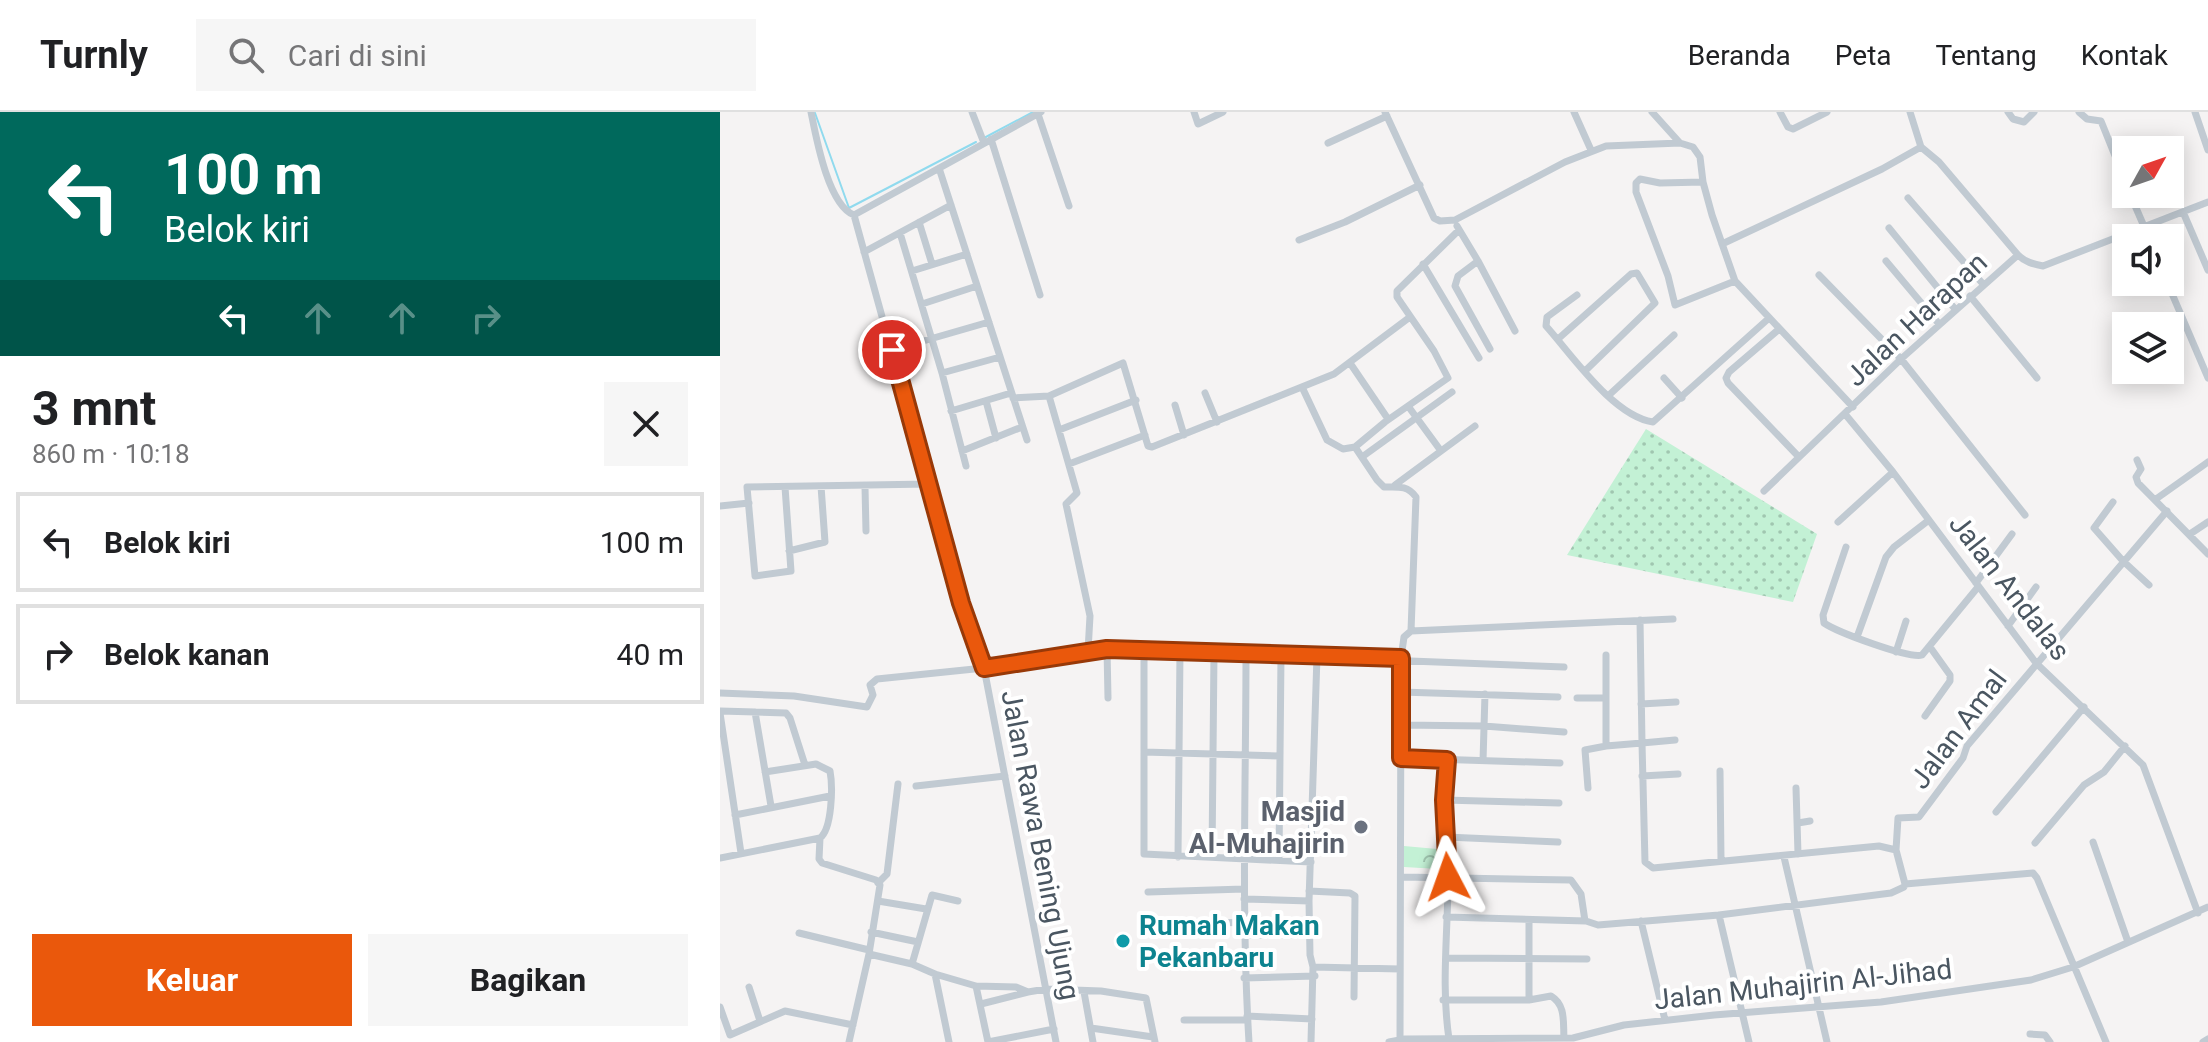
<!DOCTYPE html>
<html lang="id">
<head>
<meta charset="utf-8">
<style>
	body { margin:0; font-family:Roboto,sans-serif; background:#f6f6f6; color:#202124; height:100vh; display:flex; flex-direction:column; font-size:30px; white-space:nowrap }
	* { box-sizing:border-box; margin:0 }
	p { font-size:26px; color:#757577 }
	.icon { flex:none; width:44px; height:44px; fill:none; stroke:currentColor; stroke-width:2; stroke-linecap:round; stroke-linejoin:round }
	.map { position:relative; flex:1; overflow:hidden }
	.panel { display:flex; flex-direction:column; background:#fff; width:720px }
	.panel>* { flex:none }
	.top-card { background:#00695c; color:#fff; overflow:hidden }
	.needle { width:52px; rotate:50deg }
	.fabs { position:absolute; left:1392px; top:24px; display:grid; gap:16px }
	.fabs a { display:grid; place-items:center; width:72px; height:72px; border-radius:0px; background:#fff; box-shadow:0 4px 20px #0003; font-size:40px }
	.pin { position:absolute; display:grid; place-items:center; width:68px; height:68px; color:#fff; margin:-34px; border:4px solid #fff; border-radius:50%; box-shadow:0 2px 8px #0007 }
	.me { position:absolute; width:88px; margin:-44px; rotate:356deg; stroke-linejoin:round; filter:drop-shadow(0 0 6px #0008) }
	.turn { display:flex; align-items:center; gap:28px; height:168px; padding:0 32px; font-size:36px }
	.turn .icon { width:104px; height:104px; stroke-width:2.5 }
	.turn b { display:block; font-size:56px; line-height:68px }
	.lanes { display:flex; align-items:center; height:76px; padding:0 32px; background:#0003; justify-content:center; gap:40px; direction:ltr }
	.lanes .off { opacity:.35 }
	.round { display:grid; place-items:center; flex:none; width:84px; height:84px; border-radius:0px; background:#f6f6f6 }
	.overview { display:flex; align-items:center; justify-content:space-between; height:136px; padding:0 32px }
	h1 { font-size:48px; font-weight:700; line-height:60px }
	.primary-button { display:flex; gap:16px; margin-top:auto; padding:16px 32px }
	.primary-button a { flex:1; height:92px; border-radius:0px; background:#ea580c; color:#fff; font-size:32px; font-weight:700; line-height:92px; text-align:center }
	.primary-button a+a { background:#f6f6f6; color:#202124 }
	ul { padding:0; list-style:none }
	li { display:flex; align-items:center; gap:24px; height:100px; margin:0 16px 12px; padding:0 16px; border:4px solid #e0e0e0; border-radius:0px }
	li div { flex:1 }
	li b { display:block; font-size:30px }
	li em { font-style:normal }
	header { display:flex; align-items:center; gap:48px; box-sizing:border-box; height:112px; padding:0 40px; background:#fff; border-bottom:2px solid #e0e0e0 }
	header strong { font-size:38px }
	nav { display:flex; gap:44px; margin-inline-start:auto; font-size:28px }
	.search { width:560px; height:72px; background:#f6f6f6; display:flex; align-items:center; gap:20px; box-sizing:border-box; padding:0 28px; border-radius:0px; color:#757577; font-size:30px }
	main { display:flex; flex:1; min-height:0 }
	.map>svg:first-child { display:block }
	.grass { fill:url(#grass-dots) }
	.park { fill:url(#park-crowns) }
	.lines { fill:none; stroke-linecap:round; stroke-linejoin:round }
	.stream { stroke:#90daee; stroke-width:2 }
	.street { stroke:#c1cad2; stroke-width:7 }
	.route-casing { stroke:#983908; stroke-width:20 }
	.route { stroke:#ea580c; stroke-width:14 }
	.worship-dot { fill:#6b7280; stroke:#fff; stroke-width:3 }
	.culture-dot { fill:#0f9aa8; stroke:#fff; stroke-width:3 }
	.labels { text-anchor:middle; stroke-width:8; stroke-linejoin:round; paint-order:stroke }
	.street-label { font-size:28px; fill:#4a5661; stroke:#fff }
	.worship-label { font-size:28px; font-weight:bold; fill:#5b616d; stroke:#fff; text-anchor:end }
	.culture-label { font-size:28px; font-weight:bold; fill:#0d838f; stroke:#fff; text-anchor:start }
</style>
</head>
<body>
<header>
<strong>Turnly</strong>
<div class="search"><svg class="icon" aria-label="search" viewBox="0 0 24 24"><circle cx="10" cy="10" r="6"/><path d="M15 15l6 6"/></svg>Cari di sini</div>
<nav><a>Beranda</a><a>Peta</a><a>Tentang</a><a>Kontak</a></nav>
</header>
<main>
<section class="panel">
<div class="top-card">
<div class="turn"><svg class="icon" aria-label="left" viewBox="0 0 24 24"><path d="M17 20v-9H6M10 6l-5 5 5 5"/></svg><div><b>100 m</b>Belok kiri</div></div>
<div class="lanes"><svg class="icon" aria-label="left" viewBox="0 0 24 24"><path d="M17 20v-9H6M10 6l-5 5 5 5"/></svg><svg class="icon off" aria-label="ahead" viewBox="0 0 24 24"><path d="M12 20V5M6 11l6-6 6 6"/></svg><svg class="icon off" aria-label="ahead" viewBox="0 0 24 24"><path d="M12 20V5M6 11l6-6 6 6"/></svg><svg class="icon off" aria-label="right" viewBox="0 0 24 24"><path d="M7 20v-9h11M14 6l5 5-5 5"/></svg></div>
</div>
<div class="overview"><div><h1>3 mnt</h1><p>860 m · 10:18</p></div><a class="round"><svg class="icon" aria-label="close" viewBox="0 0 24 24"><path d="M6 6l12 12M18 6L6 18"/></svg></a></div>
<ul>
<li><svg class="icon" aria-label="left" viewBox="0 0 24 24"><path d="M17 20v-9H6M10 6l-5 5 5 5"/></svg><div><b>Belok kiri</b></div><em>100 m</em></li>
<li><svg class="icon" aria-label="right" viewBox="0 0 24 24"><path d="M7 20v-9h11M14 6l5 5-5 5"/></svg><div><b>Belok kanan</b></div><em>40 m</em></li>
</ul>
<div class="primary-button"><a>Keluar</a><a>Bagikan</a></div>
</section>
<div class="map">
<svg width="1488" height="930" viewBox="0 0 1488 930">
	<defs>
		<pattern id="grass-dots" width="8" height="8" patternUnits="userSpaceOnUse" patternTransform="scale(2)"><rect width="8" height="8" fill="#c3f1d5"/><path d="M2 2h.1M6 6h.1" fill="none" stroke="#a0c6b0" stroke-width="1.8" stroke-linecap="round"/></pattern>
		<pattern id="park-crowns" width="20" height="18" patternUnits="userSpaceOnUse" patternTransform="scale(2)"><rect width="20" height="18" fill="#c3f1d5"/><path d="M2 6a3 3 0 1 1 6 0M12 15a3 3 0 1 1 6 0" fill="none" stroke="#a0c6b0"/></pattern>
	</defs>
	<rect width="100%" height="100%" fill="#f5f3f3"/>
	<path class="grass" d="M926,317L1097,422L1073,490L847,443Z"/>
	<path class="park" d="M684,734L717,737L718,757L684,755Z"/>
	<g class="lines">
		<path class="stream" d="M95,1L129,96L256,30
			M264,26L313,0"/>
		<path class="street" d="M91,0C96,25 108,93 134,103L241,491L264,556L336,930
			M252,0L264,31
			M474,0L478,12L503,0
			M665,0L714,106L720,109L735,108L845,50L886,34L960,31L973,35L980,45L983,70L992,103L1015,169L1133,295
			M854,0L871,38
			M932,0L960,31
			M1060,0L1068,15L1073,17L1107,0
			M1190,0L1201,35L1219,50L1298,143C1305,150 1313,152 1323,154L1488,90
			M1288,0L1293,7L1304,10L1314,0
			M1359,0L1367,7L1381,9L1406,71
			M1475,0L1488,38
			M318,2L349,94
			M271,27L320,183
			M608,31L667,4
			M219,56L307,328
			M983,70L940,71L920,67L916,71V80L948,164L955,193L1015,169
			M1410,82L1429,126
			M1188,86L1263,172
			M1463,100L1488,158
			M134,103L321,0
			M199,110L212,152
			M737,114L758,149L795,219
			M1169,116L1235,197
			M180,121L222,261L246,354
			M579,128L625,110L700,73
			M1002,132L1162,57L1201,35
			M144,140L231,93
			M758,149L738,164L735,174L770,237
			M1166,149L1219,212
			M703,152L759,246
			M192,159L247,142
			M1099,163L1181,247L1305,403
			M1447,170L1488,266
			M857,183L827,205L826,214C852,243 893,304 933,310L1048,207
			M1250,184L1317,266
			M202,192L257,174
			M1058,218L1009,260L1006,266L1008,271L1078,344
			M838,227L911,162L917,161L935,191L865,259
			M172,238L269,210
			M630,251L668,307
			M222,261L280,245
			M944,266L962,286
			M582,275L607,328L623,337L635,335L665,310L728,266L714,239L677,185V179L739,118
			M485,281L497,310
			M329,284L357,381L346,392L370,504L368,539
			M888,284L954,223
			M293,286L329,284L403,251L428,334L432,335L614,262L690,205
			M266,289L276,326
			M455,293L464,323
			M688,294L721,339
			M231,299L291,281
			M1125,302L1173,360L1316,551L1423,653L1478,801
			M339,318L416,288
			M635,335L657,368L664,375C678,375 687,373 696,385L691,519
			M242,339L302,315
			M642,345L732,280
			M1417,348L1421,357L1416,365L1418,371L1488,442
			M349,352L425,323
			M675,373L755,314
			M65,375L71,459L35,464L27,375L209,372
			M145,375L146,419
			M1044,379L1181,247L1298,143
			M1436,387L1488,350
			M1393,390L1374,416L1403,449L1429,473
			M0,394L29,391
			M1118,410L1173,360
			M1470,422L1488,410
			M1126,435L1103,503L1104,511C1117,520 1189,547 1202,543L1258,475
			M69,439L105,430L101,374
			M1256,471L1292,422
			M920,508L922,631L955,628
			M1288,514L1316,475
			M1137,525L1166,445L1174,435L1209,408
			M387,537L388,586
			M424,538V742L591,750
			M1176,540L1186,509
			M526,541C526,671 521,800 529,930
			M886,543V634L922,631L925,750L933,756L1159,734L1176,738L1185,772L1313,761L1317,766L1386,930
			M681,580L838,585
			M0,581L74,584L147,595L153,583L150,573L157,567L264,556L387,537L844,555
			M857,586H885
			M921,592L956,590
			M0,599L66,601L70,606L85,653
			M35,600L51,694
			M0,601L21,741
			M1205,604L1230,569V563L1210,535
			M681,613L764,614L844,620
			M424,640L560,644
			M681,646L840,651
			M727,648C724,688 728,727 728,766C728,821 721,873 729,927
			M763,649L765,582
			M1000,659L1001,748
			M45,660L96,652L110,659C113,675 112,717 100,726
			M922,664L958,662
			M196,674L285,664
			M868,676L865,638L886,634
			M1076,676L1078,742
			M724,688L839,691
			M1276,700L1364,595
			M15,703L110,684
			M1078,711L1090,709
			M726,725L838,730
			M1373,730L1408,830
			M1315,731L1364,673L1384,660L1405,634
			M1176,738L1178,706L1199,705L1243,646L1247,634L1447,399
			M458,745L460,539
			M492,745L494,540
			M1064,745L1107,930
			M0,746L100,726L99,747L102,751L156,768L160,773L149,842L192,852L215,862L256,874L296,875L308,880L326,877L381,879L426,886L435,930
			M559,747L561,543
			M682,765L851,768L861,782L865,809
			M158,771L167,762L178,672
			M589,779L630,781L635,784L634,885
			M428,780L524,777
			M524,787L589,789L597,544
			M158,789L206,797
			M589,789L590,843L593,855
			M726,805L866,809L878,813L999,803
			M456,809L524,811
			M921,809L945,908
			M151,820L198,830
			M79,821L149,838
			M524,823H589
			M454,844L524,845
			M726,846L867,847
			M192,852L212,783L238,789
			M215,862L229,930
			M524,866L595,864
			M256,874L268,930
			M29,875L40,909
			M364,880L373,930
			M723,888H809L831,884C846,893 843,910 844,926
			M809,888V808
			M261,892L308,880
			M0,895L10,923L65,899L133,913
			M527,904L592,907
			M464,908H527
			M371,916L433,925
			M1310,922L1325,923L1330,930
			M680,928L681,546L684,525L691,519L953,507
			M129,930L149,842
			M268,930L334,917
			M591,930L593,855L680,857
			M669,930L685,927L853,926L904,913L994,903L1161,890L1311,868L1353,855L1488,795
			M1029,930L999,803L1171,781L1184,775L1185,772
			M1483,930L1488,927"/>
	</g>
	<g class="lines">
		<defs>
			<path id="route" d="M172,238L241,491L264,556L387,537L681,546V646L727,648L724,688L728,765"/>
		</defs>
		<use href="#route" class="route-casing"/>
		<use href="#route" class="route"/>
	</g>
	<circle class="worship-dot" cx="641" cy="715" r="8"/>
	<circle class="culture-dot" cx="403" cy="829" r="8"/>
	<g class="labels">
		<g class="street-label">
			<text transform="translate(1196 207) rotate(-43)" y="10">Jalan Harapan</text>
			<text transform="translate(1290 475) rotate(52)" y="10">Jalan Andalas</text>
			<text transform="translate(1238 617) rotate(-53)" y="10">Jalan Amal</text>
			<text transform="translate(321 733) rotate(79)" y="10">Jalan Rawa Bening Ujung</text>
			<text transform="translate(1083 872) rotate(-6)" y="10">Jalan Muhajirin Al-Jihad</text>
		</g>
		<g class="worship-label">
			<text x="625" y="709">Masjid<tspan x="625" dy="32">Al-Muhajirin</tspan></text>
		</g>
		<g class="culture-label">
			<text x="419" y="823">Rumah Makan<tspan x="419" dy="32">Pekanbaru</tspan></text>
		</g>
	</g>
</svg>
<div class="fabs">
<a><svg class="needle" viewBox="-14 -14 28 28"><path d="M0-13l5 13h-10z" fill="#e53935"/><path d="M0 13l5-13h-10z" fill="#757577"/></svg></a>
<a><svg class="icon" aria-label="sound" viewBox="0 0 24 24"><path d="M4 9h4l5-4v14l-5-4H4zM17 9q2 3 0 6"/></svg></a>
<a><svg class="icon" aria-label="layers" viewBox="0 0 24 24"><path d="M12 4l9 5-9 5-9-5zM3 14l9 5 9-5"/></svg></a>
</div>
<div class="pin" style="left:172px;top:238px;background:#d93025"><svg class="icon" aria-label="arrive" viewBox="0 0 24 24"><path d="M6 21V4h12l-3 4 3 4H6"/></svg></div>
<svg class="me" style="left:728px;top:765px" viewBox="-20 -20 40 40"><path d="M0-17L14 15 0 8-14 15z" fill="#ea580c" stroke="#fff" stroke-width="4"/></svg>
</div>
</main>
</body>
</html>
